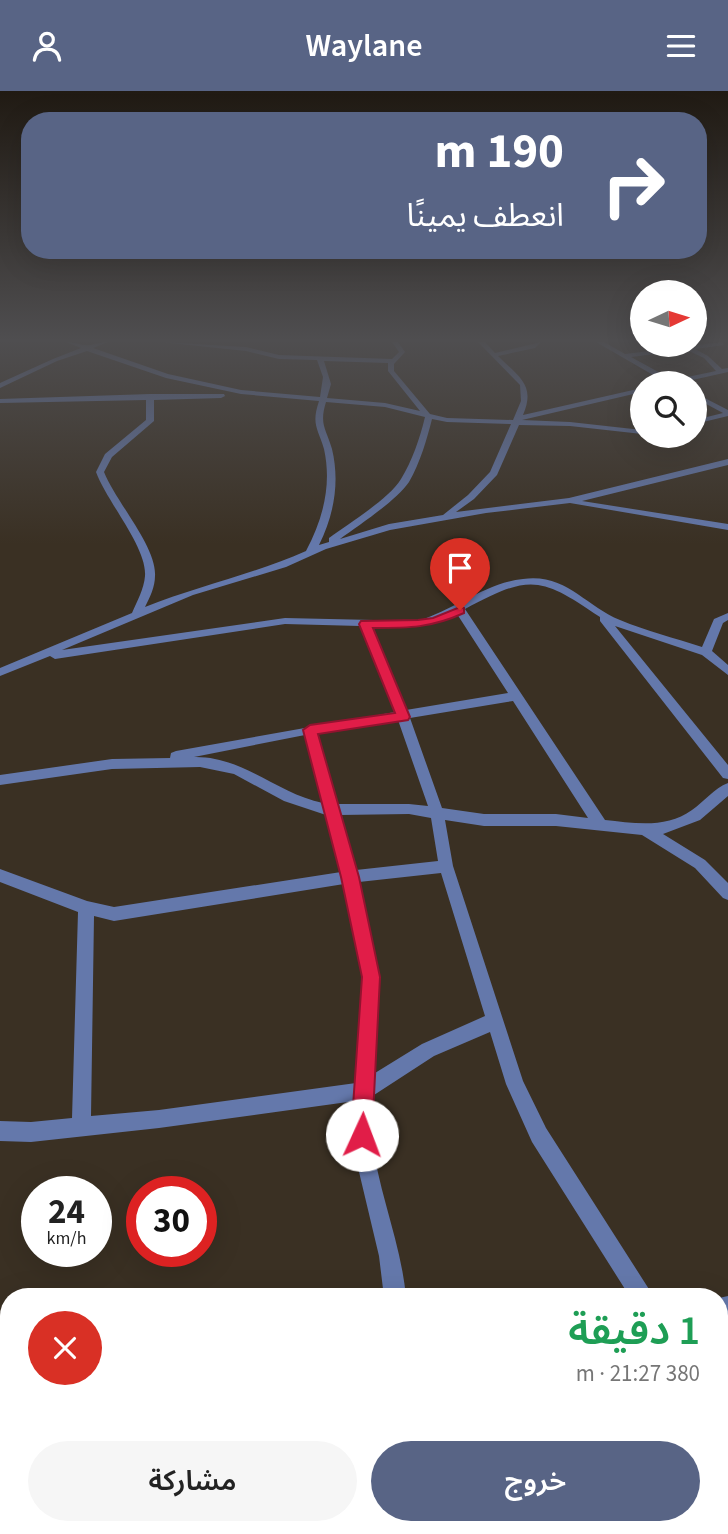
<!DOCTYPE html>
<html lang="ar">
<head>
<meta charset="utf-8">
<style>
	body { margin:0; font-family:"Source Sans 3","Noto Sans Arabic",sans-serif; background:#f6f6f6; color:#222; direction:rtl; height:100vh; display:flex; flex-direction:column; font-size:26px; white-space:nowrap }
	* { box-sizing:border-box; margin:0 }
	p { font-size:23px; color:#767676 }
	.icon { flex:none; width:38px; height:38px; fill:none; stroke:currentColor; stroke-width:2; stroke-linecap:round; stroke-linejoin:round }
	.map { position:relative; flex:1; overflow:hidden; direction:ltr }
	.side { position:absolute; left:0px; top:1197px; width:728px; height:247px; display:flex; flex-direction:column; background:#fff; border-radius:28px 28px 0 0; box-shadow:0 7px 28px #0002; direction:rtl }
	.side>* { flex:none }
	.top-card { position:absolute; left:21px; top:21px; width:686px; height:147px; border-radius:28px; box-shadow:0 7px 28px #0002; direction:rtl; background:#586485; color:#fff; overflow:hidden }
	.needle { width:46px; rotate:86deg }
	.buttons { position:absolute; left:630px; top:189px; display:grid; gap:14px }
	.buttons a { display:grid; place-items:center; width:77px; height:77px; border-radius:50%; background:#fff; box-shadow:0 7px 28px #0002; font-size:35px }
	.speed { position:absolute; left:21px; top:1085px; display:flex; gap:14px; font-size:35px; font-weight:700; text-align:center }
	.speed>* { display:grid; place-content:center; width:91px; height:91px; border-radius:50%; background:#fff; box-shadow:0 7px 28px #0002; line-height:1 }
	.speed small { font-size:18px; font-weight:400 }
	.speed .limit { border:10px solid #d22; background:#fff; color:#111 }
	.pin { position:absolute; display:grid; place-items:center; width:60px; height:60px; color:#fff; margin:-72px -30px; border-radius:50% 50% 50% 0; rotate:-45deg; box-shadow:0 0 7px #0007 }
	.pin .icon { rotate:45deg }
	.me { position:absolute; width:77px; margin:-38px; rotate:2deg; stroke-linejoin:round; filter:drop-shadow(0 0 5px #0008) }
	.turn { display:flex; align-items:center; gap:24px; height:147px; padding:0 28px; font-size:32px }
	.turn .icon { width:91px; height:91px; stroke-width:2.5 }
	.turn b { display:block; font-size:49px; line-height:60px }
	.round { display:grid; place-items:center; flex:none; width:74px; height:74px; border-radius:37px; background:#f6f6f6 }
	.summary { display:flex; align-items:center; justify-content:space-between; height:119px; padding:0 28px }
	h1 { font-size:42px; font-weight:600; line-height:52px; color:#1e9e55 }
	.action { display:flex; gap:14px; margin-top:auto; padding:14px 28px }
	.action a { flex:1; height:80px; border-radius:42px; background:#586485; color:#fff; font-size:28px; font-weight:600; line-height:80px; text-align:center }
	.action a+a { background:#f6f6f6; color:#222 }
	header { display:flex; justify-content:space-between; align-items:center; height:91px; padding:0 28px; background:#586485; color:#fff; font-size:32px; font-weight:600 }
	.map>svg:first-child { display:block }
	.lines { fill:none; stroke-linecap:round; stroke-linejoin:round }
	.minor { fill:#6478ab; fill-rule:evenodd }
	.route { fill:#e11d48; stroke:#92132f; stroke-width:2 }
</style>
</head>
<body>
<header><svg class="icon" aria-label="menu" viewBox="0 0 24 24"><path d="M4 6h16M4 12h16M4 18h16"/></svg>Waylane<svg class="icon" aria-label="person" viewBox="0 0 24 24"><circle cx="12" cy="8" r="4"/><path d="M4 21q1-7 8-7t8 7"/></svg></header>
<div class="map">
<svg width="728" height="1443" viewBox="0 0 728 1443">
	<rect width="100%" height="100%" fill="#3a3023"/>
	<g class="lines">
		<path class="minor" d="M66,251C74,251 83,255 90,254C97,253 101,251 108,251L93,257L168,283L241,299L320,306L323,286L317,269L279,268L246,260L161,251L246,256L279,264L392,268L399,261L392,251H398L405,261L394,273V280L430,323L447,327L513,329L521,310L520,294L478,251H485L495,262L541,251L535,257L498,265C519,286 536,294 523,324L642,297V301L522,329L570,331L642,339V343L570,335L519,334L497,384L474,408L456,421L569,407L728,368V374L582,410L728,433V439L570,412L486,422L390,439L326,458L286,476L193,504L62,559L285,527L418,530C454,519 485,492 523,488C566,482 585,515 620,529C646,540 675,547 702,556L714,528L728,522V529L723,532L712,560L728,574V584L702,564L615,535L728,674V688L723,687L600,530V526C540,485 530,483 465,518L605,729C634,732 666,738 692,719C704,711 714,697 728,692V705L700,729L663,743L705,769L728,792V809L723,807L695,777L642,744L556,735H484L445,729L453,775L523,990L546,1037L654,1206H630L532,1051L506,993L490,941L434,965L374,1004C373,1018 371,1033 372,1047C378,1101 401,1151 406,1206H384L379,1165L355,1064L352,1044L355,1010L159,1037L31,1051L0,1050V1030L31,1031L72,1027L78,821L0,791V778L87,810L114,816L341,781L326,724L284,710L234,683L200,676L112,678L0,694V684L112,668L170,667L171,662L176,660L395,621L360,535L285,533L55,568L50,565L0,585V577L132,522C137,510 144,498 145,485C147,456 107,411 96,381L105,363L146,329V309L0,312V308L150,303H224L225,305L221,307L154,309V330L112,366L104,381C116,411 157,456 155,485C155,496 150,506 145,516C198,495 254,483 306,460C323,428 332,394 324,358C318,337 311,334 319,310L241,303L166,287L87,260L57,270L0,297V292L53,268L81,257ZM324,270L388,272V280L420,320L385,312L327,307L331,293ZM326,311L385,316L425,326C420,347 412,370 401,388C389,408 348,433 329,447V451L319,454C334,424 340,391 332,358C326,337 319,334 326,311ZM432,328L447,331L511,333L490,381L468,404L443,424L389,433L340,448C359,434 396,410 409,391C420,372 427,348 432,328ZM457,523L508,602L406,619L371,535L418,536ZM513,610L588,727L556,723H484L442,717L410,627ZM398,629L428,715L409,713H337L317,642ZM305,644L323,712C278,703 243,665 194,666ZM409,723L431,727L438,770L356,779L340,724ZM441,782L485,925L422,953L375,982L379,886L359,791ZM344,793L363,886L356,992L159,1019L91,1025L94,825L114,830Z
			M596,251H604L625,263L722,251L724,254L695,258L708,265L722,278L728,277V281L679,292H667ZM687,259L704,267L716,280L673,289L631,266Z
			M695,302L728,319V325L695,333V329L723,322L695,307Z
			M728,1205V1227L719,1229V1207Z
			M370,1435H396V1443H370Z"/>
	</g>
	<linearGradient id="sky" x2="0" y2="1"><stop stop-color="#201a13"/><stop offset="0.55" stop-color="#4f4e50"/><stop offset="1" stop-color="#4f4e50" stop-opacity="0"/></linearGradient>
	<rect width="728" height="453" fill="url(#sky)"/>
	<path class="route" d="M460,516L464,517V522C431,537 409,537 373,537L410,626L408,629L318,643L359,786L380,886L372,1044L369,1052L362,1055L354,1052L351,1044L362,886L341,786L303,639L310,634L395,622L359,533L361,530L418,529L433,527Z"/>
</svg>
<div class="buttons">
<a><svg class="needle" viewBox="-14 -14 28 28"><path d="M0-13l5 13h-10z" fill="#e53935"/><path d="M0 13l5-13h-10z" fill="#767676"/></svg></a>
<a><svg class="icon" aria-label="search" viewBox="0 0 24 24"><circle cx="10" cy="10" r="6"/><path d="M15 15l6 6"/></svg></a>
</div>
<div class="speed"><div>24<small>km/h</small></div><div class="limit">30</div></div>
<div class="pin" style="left:460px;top:519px;background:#d93025"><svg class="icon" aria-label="arrive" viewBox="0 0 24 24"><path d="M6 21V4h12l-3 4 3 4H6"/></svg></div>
<svg class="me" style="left:362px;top:1044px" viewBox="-20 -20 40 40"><circle r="19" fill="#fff"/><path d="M0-13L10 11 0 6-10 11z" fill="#e11d48"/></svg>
<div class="top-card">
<div class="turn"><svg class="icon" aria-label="right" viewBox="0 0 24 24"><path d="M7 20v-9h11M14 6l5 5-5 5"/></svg><div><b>190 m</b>انعطف يمينًا</div></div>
</div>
<section class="side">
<div class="summary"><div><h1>1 دقيقة</h1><p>380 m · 21:27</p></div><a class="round" style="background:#d93025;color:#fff"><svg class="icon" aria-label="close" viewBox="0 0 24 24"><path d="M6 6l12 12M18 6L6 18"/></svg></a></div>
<div class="action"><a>خروج</a><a>مشاركة</a></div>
</section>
</div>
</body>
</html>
